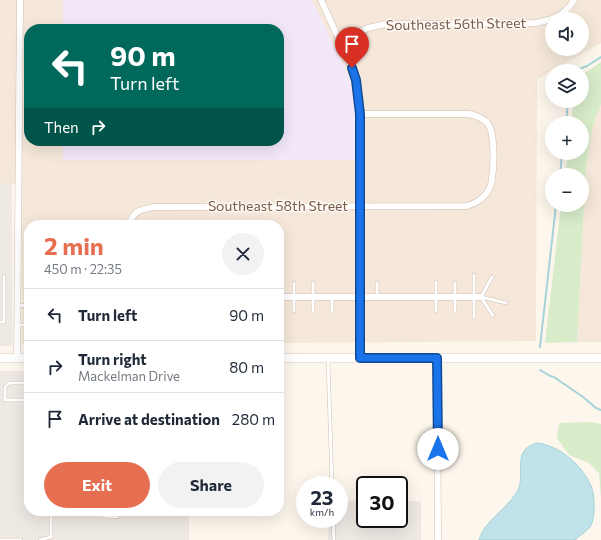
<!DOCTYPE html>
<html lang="en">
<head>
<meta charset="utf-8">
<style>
	body { margin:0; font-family:Commissioner,sans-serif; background:#f2f2f3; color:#1f2937; height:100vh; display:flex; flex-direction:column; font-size:15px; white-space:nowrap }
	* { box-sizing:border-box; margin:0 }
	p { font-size:13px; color:#747a83 }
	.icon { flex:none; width:22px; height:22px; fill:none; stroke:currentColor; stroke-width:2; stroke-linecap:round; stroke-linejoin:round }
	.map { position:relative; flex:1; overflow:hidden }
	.panel { position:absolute; left:24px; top:220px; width:260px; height:296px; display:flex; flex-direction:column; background:#fff; border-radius:16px; box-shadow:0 4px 16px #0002 }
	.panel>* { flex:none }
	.top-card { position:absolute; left:24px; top:24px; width:260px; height:122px; border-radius:16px; box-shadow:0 4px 16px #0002; background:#00695c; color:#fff; overflow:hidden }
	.buttons { position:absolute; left:545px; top:12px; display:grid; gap:8px }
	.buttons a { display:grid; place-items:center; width:44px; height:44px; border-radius:50%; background:#fff; box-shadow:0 4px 16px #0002; font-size:20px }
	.speed { position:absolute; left:296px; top:476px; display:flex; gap:8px; font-size:20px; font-weight:700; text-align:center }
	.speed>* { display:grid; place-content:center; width:52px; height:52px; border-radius:50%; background:#fff; box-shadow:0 4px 16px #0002; line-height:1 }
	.speed small { font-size:10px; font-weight:400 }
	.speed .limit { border:2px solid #111; border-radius:6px; background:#fff; color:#111 }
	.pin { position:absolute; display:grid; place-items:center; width:34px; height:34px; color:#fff; margin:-41px -17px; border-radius:50% 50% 50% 0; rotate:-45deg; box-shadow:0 0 4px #0007 }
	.pin .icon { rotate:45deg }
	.me { position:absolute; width:44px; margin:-22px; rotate:0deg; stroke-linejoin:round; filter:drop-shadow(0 0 3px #0008) }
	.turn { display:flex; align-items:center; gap:14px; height:84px; padding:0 20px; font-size:18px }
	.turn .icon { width:52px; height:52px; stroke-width:2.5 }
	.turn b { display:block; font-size:28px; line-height:34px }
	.then { display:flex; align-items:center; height:38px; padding:0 20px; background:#0003; gap:8px; font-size:15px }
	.round { display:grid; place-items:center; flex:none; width:42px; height:42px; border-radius:21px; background:#f2f2f3 }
	.headline { display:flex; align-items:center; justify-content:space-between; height:68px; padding:0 20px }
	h1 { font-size:24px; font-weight:700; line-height:30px; color:#e76f51 }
	.button { display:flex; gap:8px; margin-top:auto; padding:8px 20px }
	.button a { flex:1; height:46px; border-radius:24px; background:#e76f51; color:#fff; font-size:16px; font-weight:700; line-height:46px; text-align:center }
	.button a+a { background:#f2f2f3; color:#1f2937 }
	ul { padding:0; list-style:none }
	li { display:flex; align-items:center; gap:12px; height:52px; padding:0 20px; border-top:1px solid #e0e1e3 }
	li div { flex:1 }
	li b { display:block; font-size:15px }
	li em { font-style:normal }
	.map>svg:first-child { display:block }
	.residential { fill:#f5e8da; fill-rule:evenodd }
	.industrial { fill:#efe9e4 }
	.education { fill:#f3e8fa }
	.green { fill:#d8ecc9 }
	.water { fill:#bfe3e8; stroke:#a5d3da }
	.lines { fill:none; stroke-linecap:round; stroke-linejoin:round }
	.stream { stroke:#a5d3da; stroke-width:2 }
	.service-casing { stroke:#d1beb0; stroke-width:4 }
	.minor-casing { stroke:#d1beb0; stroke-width:7 }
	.secondary-casing { stroke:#d6c0b0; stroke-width:10 }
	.service { stroke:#fff; stroke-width:3 }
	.minor { stroke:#fff; stroke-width:6 }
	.secondary { stroke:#fff; stroke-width:9 }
	.route-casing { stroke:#114b97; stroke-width:10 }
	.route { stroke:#1a73e8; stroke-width:7 }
	.labels { text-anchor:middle; stroke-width:3; stroke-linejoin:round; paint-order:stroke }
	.street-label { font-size:14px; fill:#7a5c4d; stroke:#fffaf3 }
</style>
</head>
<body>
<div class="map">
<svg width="601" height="540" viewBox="0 0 601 540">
	<rect width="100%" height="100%" fill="#fdf6ec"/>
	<path class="residential" d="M0,0H63V29H29V141H63V160H355V112L350,80L312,0H601V43L537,79L536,341L279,343V225H29V344H22V184L0,183ZM552,19H582V49H552Z
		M601,104V342H577L586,167L592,129Z"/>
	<path class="industrial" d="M0,183H12V346H0Z
		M0,371H29V511H189V540H0Z
		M339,501H365V519H399V501H421V540H328V519H339Z"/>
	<path class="education" d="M63,0H312L350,80L355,112V160H63V141H279V29H63Z"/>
	<path class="green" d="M601,62V104L592,129L586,167L577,342L545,343L561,205H582V175H565L568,153H582V123H571L574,101H582V75Z
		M591,422L601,424V498L599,473L589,463L569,455L557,438L559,423Z"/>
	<path class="water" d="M537,443C559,445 583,466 591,486C595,494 595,514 592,523C590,530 580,535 575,540H479C484,521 507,509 517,492C527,475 510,450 537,443Z"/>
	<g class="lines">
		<path class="stream" d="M574,71L587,66L601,57
			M566,123L568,101
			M560,175L562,153
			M540,347L556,205
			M540,370L550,376L554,377L583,397L596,408L601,410"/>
		<defs>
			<path id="service" d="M492,277L481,297L493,316
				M436,282V311
				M294,283V311
				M313,283V312
				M377,283V297
				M455,283V312
				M481,297L506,303
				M18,305L29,306
				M332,312V297
				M474,317V275
				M0,322H4V276
				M17,325H29
				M328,360L332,485
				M29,383H9L5,387V400H29
				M103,511V516L117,517
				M333,519L334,540
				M0,540H21
				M40,540L51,537V512L52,511"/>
			<path id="minor" d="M321,0L352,68L356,80L360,114V358
				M552,19C562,15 569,9 574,0
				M339,41L368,28L386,24L536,23L552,19
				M129,225C134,210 140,210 154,207L467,206C473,204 479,202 483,197C488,193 492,185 492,178C494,166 495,133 488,124C483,118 477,116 469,114H360
				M279,297H481
				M17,358L20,0
				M437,358L438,540"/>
			<path id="secondary" d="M0,358H29
				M279,358H601"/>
		</defs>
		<use href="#service" class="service-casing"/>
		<use href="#minor" class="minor-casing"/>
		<use href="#secondary" class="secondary-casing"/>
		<use href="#service" class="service"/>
		<use href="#minor" class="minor"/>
		<use href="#secondary" class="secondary"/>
	</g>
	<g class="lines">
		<defs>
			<path id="route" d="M352,68L356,80L360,114V358H437L438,449"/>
		</defs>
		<use href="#route" class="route-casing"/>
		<use href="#route" class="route"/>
	</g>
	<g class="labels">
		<g class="street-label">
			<text transform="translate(456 24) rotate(-1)" y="5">Southeast 56th Street</text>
			<text x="278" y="211">Southeast 58th Street</text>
		</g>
	</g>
</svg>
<div class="buttons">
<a><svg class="icon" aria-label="sound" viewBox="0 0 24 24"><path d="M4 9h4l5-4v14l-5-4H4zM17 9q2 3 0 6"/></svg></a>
<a><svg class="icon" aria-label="layers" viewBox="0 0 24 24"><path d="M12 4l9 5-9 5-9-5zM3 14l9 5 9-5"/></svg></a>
<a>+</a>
<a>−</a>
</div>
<div class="speed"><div>23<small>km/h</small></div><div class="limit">30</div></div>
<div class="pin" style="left:352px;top:68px;background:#d93025"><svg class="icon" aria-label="arrive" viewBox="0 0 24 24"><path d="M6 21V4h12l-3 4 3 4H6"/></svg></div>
<svg class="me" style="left:438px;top:449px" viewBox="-20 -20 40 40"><circle r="19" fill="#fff"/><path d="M0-13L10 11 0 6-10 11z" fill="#1a73e8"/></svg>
<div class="top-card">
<div class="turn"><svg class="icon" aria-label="left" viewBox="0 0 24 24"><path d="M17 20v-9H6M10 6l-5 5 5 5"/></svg><div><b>90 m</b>Turn left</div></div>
<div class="then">Then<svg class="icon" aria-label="right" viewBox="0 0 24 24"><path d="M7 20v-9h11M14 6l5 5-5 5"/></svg></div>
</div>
<section class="panel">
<div class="headline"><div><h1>2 min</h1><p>450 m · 22:35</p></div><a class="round"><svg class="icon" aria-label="close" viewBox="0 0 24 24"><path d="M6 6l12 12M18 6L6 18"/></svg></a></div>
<ul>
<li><svg class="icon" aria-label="left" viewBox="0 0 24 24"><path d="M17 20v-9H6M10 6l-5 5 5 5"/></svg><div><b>Turn left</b></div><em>90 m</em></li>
<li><svg class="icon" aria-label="right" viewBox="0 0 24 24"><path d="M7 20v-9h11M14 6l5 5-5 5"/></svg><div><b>Turn right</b><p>Mackelman Drive</p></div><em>80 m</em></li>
<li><svg class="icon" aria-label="arrive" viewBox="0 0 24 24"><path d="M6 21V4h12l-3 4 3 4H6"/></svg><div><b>Arrive at destination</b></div><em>280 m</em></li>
</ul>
<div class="button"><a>Exit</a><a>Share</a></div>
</section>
</div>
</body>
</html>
